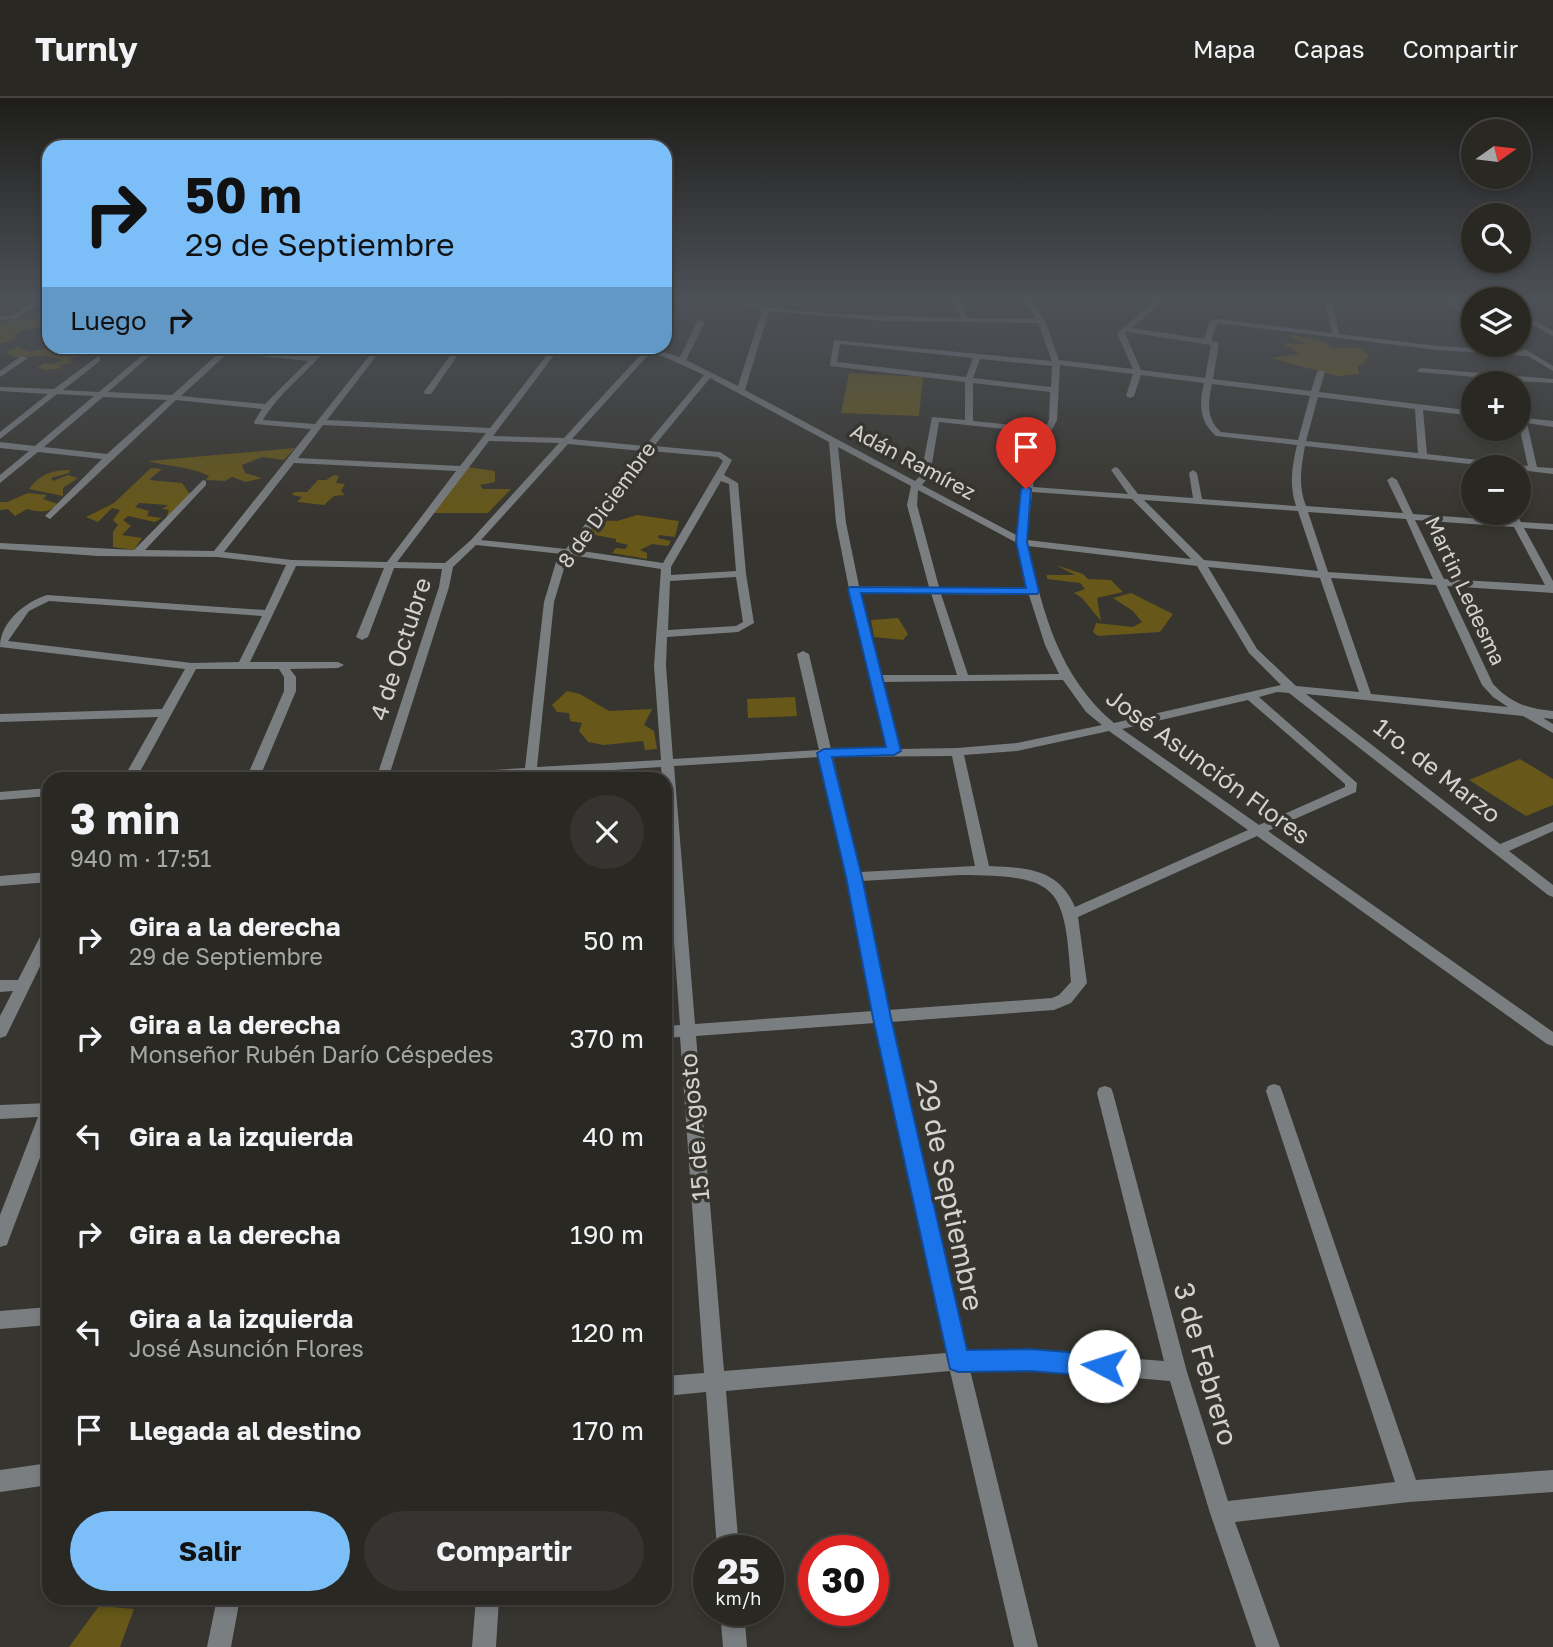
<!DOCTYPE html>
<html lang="es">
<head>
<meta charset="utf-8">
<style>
	body { margin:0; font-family:"Golos Text",sans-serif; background:#353430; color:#f1f3f6; height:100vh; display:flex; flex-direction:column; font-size:26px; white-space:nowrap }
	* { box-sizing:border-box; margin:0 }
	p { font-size:23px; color:#a5a6a6 }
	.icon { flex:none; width:38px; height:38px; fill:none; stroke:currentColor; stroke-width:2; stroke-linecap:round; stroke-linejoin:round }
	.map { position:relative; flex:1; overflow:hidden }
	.drawer { position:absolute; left:42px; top:674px; width:630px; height:833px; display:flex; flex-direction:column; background:#292823; border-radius:21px; box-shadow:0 4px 10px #0003,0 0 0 2px #454441 }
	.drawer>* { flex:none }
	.hud { position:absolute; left:42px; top:42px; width:630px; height:214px; border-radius:21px; box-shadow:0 4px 10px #0003,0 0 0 2px #454441; background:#7bbef8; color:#111; overflow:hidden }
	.needle { width:46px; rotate:76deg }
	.fabs { position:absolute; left:1461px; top:21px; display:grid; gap:14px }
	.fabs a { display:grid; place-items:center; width:70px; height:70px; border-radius:50%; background:#292823; box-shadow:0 4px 10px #0003,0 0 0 2px #454441; font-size:35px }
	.speed { position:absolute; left:693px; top:1437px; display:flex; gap:14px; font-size:35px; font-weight:700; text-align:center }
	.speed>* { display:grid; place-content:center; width:91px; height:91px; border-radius:50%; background:#292823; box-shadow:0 4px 10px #0003,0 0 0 2px #454441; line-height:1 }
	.speed small { font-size:18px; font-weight:400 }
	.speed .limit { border:10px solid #d22; background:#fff; color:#111 }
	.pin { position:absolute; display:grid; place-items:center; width:60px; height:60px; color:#fff; margin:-72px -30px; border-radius:50% 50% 50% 0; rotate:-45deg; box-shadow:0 0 7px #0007 }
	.pin .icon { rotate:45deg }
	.me { position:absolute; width:77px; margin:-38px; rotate:275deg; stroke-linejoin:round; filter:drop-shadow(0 0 5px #0008) }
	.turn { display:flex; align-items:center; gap:24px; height:147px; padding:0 28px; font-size:32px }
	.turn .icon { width:91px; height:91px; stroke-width:2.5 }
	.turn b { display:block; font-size:49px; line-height:60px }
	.then { display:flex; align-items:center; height:66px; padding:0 28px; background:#0003; gap:14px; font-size:26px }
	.round { display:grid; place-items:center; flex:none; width:74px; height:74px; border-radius:37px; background:#353430 }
	.overview { display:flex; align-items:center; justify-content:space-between; height:119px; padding:0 28px }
	h1 { font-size:42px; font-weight:700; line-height:52px }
	.button { display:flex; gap:14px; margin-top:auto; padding:14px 28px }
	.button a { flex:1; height:80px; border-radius:42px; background:#7bbef8; color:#111; font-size:28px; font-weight:700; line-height:80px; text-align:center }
	.button a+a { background:#353430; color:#f1f3f6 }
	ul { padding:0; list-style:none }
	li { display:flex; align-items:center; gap:21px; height:98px; padding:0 28px }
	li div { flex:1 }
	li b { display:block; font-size:26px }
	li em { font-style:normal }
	header { display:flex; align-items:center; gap:42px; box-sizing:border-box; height:98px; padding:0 35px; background:#292823; border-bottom:2px solid #454441 }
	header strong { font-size:33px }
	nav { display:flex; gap:38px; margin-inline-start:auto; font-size:24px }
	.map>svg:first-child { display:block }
	.green { fill:#675718 }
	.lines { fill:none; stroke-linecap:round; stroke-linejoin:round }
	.minor { fill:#7b7e80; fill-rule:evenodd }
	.route { fill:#1a73e8; stroke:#114b97; stroke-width:2 }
	.labels { text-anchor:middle; stroke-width:7; stroke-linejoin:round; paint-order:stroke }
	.far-street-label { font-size:21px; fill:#d3d2ce; stroke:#37352f }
	.street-label { font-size:24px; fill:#d3d2ce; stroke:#37352f }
	.near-street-label { font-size:28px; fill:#d3d2ce; stroke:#37352f }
</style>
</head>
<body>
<header>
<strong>Turnly</strong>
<nav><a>Mapa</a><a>Capas</a><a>Compartir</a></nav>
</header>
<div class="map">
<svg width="1553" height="1549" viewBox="0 0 1553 1549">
	<rect width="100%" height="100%" fill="#37352f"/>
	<path class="green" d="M15,221L46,222L49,228L24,232L14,237L17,241L0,246V226Z
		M1293,236C1306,242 1323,240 1332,250H1360L1369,258L1364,265L1357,268L1359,276L1338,278L1270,260L1299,256L1283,245L1306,246L1287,238Z
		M18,249L29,254L51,249L57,256L81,257L69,261L72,264L59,268L62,270L46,272L37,270L44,265L53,266L62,262L47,258L14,259L5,254Z
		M849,275L923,279L919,318L841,315Z
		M295,350L284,362L262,359L242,367L245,375L262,380L246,384L232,379L225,383L206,382L209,378C190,368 169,369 148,363Z
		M467,369L495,373V384L480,387L483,391H511L488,415H434Z
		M151,370L162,371L149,382L182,385L190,396L165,424L169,412L162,411L168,407L139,405L135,409L149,413L147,418L162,420L155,424L128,418L123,422L131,428L122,437L142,440L134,452L113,449V434L118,427L113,422L120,412L112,410L98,424L86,419L114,405Z
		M70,372L69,375L51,380L53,383L68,377L78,380L63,390V398L29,391C40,376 52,372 70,372Z
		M334,377L339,378L336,385L345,386L341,393L345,397L334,398L324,407L297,404L302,399L292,397L294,394H307L318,382H326Z
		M28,395L47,397L43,401L58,406C49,416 39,414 27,411L15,418L8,411L0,412V404H7Z
		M637,417L679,423L675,439L659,437L658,440L671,443L668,448L652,446L640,452L647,455V461L612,455L616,450L625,451L628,447L616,444V441L585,435L597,422L617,423Z
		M1056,467L1083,476L1088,481L1111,482L1123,494L1097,500L1101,523L1082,500L1074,495L1085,491L1080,485L1047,481V477H1075Z
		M1131,495L1173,516L1160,534L1098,538L1093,534L1096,525L1133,529L1142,524L1133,513L1113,500Z
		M898,520L908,536L903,542L874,539L871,522Z
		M567,593L580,596L609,613L652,611L644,627L654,633L657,651L645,652L643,643L604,647L588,644L579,633L582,625L570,623L569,615L557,614L552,607Z
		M795,599L797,618L748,620L747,601Z
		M1520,661L1553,681V707L1526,718L1469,682Z
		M99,1508L134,1511L120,1549H69Z"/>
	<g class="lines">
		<path class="minor" d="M33,204H41L15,221L0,222V218H11Z
			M741,204L795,213L838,216L961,220L953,204H960L968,220L1036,221L1026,204H1033L1045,223L1059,262L1133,271L1117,235L1154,204H1162L1132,230L1204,241L1210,222L1218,221L1332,235L1325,204H1332L1339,236L1437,248L1521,253L1525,251L1553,268V273L1528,258L1437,252L1218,225L1211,242L1219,245L1213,281L1311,293L1317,274L1321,272L1325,274L1319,294L1474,313V318L1423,312L1427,356L1528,368L1519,328V307L1523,309L1526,320L1553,323V329L1527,325L1537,369L1553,370V376L1519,372V369H1497L1305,348C1301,369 1298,388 1306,408L1403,415L1387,382L1392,379L1397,382L1413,416L1511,423L1506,415H1516L1521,424L1553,426V432L1524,430L1553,483V495L1447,488L1493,586C1511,605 1528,611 1553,613V621L1543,620L1553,626V635L1523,618L1306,596L1500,746L1553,724V733L1509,753L1553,787V799L1548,797L1289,595L1277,594L1259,599L1357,685L1356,694L1268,733L1553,934V948L1547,946L1257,738L1078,819L1087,885L1071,905L1054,912L891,924L966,1253H1030L1164,1263L1097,995L1099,990L1105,988L1111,990L1113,995L1187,1274L1228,1403L1395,1384L1266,993L1268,988L1274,986L1280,988L1282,993L1416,1382L1553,1372V1394L1409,1404L1235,1424L1280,1549H1256L1210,1415L1170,1283L1030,1271L970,1272L1038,1549H1014L950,1273L726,1293L739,1452H717L706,1294L665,1298V1278L704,1275L680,939L665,940V928L680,927L665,720V681H662L661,669L537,677L535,681H525L524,678L410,681L416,677L525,670L544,504L556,464L562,456L476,447L453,469L449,489L388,681H376L439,489L442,471L394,470L368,539L362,542L356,539L384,470L296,468L250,564H338L344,567L338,570L290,571L296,579V593L259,681H246L284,593V579L279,571H196L136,681H123L158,619L0,624V616L162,611L185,571L0,549C0,524 25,504 47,497L265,512L286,467L217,459L98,458L0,451V445L134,452L203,382L206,383V387L145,452L214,453L311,331L255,326L254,324L262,311L176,302L50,421L45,418L102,361L38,354L0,385V377L29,353L0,350V344L35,348L94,298L57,296L0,341V334L48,296L0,293V289L54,291L97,259H100V263L63,292L99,294L153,248H161L108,294L172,297L220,254L172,248L224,250L234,248L232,251L312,258L322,250L326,252C307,274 279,295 263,322L315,326L377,248H384L327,322L490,330L554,248H561L493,338L564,340L644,253L631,248H644L680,259L698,222L705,224L686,262L738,288L762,212ZM769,213L885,223L1038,225L1052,263L834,242L830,268L965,284V322L932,319L921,377L915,383L745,292ZM1127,234L1211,247L1205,280L1141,272L1125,235ZM840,246H841L973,260L966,279L837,264ZM228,255L308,263L265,306L181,298ZM650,255L667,260L704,277L645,348L572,341ZM980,261L1052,268L1051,289L973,280ZM1060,267L1133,276L1126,298L1130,300L1134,298L1141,277L1204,285C1199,306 1199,323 1216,338L1297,347C1292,368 1289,387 1296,408L1202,401L1197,375L1193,372L1189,375L1193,400L1138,396L1118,370L1115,369L1111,372L1128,396L1033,389L1035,364L1057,322ZM710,280L829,344L836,425L849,491L887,651H831L809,556L803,553L797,556L819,652L673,661L666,568L667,539L738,534L754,525L746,476L738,385L724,377L732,362L720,354L654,348ZM973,285L1050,294L1049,322L1045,330L973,323ZM1212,286L1310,298L1298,342L1221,334C1206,321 1208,304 1212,286ZM103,299L167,302L107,356L44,349ZM1318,299L1415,311L1418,355L1306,343ZM939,324L1042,335L1027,364L1024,389L1021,391L1023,393L1018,438L922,387L930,377ZM323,327L486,335L460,368L298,360ZM489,343L559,345L471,442L445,465L397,464ZM568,346L642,353L566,451L481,442ZM838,349L911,388L907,407L929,489L859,488L846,425ZM650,353L718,359L723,363L663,465L575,452ZM294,365L456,373L387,464L292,462L224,454ZM721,383L729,386L736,473L671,477V469ZM918,392L1017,445L1027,491L939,489L917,407ZM1032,394L1132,401L1191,461L1027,442ZM1144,402L1298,413L1318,473L1204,462ZM1308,414L1406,421L1433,481L1328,474ZM1415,422L1514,429L1545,487L1444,481ZM1028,448L1197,468L1249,555L1281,587L1114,625C1059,579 1043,515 1028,448ZM571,457L661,471L654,568L661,662L537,669L554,504L566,464ZM1208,469L1320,480L1359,594L1296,588L1257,551ZM736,479L743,524L736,528L668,532L670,483ZM1331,480L1436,487L1482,587L1493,599L1508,609L1371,596ZM860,494L931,495L957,577H881ZM941,496L1029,497L1045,547L1059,576L968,577ZM49,503L262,518L239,564L192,565L8,543L29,513ZM1063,582L1086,614L1102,627L1017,645L957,650L900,651L883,584ZM1248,602L1345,686V689L1259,727L1122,631ZM1109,633L1248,732L1075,809C1058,770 1027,770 989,768L964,657L1017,653ZM952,658L975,768L860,774L833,659ZM820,659L847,779L873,913L695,926L674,668ZM960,777C1058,778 1065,786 1071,884L1059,897L1052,900L888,912L862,783ZM875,925L946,1255L724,1273L696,938Z
			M1445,204H1453L1474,218V223Z
			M1519,214L1553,233V238L1519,219Z
			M457,248H464L431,296H425L424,294Z
			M21,258L28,260L0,279V273Z
			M1421,270L1553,281V285L1517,283L1518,285H1510L1509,282L1418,274L1417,272Z
			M49,690V698L0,702V694Z
			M49,774V784L0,788V778Z
			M49,830V850L8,934L6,938L0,940V918L13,893L0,894V882H18L42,835Z
			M49,1005V1036L9,1141L7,1147L0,1149V1117L38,1019L0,1021V1007Z
			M49,1209V1227L0,1231V1213Z
			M49,1365V1387L0,1394V1372Z
			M217,1500H240L231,1549H207Z
			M476,1500H499L496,1549H472Z
			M720,1512H744L747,1549H723Z"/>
	</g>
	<linearGradient id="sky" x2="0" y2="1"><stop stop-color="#1e1d1a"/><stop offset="0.48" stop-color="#4d5158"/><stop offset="1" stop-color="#4d5158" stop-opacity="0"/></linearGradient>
	<rect width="1553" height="421" fill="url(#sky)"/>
	<path class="route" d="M1026,388L1031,391L1027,444L1039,494L1037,496L861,495L901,653L894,657L832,659L862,779L891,920L967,1252L1030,1251L1104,1257L1112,1260L1115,1268L1112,1276L1104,1279L1030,1273L958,1274L950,1271L873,920L846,779L817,655L824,651L886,649L848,491L850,489L1026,490L1016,444L1021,391Z"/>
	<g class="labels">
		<g class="far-street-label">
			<text transform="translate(913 364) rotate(28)" y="7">Adán Ramírez</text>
			<text transform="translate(607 407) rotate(-54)" y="7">8 de Diciembre</text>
			<text transform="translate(1465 493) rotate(65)" y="7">Martin Ledesma</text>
		</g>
		<g class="street-label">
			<text transform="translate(401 551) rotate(-72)" y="8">4 de Octubre</text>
			<text transform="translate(1208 669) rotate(36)" y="8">José Asunción Flores</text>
			<text transform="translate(1437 673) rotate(38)" y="8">1ro. de Marzo</text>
			<text transform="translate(695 1029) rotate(-95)" y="8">15 de Agosto</text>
		</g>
		<g class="near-street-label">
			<text transform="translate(950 1097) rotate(78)" y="10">29 de Septiembre</text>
			<text transform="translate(1206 1266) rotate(74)" y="10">3 de Febrero</text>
		</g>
	</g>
</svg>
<div class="fabs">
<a><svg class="needle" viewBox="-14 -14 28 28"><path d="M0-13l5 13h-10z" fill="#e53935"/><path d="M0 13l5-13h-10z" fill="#a5a6a6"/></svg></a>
<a><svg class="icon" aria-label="search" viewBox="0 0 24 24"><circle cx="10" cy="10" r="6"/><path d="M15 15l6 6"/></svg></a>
<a><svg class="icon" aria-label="layers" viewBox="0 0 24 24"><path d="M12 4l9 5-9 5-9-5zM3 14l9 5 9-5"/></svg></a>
<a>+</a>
<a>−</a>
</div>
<div class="speed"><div>25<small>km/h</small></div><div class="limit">30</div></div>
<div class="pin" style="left:1026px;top:391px;background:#d93025"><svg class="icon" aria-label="arrive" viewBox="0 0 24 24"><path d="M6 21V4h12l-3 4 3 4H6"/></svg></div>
<svg class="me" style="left:1104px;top:1268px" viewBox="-20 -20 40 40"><circle r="19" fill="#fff"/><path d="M0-13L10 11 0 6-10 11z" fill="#1a73e8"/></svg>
<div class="hud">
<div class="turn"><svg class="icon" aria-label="right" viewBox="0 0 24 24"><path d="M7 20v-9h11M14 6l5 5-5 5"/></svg><div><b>50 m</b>29 de Septiembre</div></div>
<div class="then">Luego<svg class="icon" aria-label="right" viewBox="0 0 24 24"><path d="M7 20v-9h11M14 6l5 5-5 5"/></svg></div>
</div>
<section class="drawer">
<div class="overview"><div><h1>3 min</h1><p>940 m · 17:51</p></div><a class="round"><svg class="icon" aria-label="close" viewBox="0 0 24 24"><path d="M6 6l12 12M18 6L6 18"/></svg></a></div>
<ul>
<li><svg class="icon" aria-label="right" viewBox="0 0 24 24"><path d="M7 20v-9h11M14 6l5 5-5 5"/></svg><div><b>Gira a la derecha</b><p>29 de Septiembre</p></div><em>50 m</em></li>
<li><svg class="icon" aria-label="right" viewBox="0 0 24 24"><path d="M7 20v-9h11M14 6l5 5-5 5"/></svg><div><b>Gira a la derecha</b><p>Monseñor Rubén Darío Céspedes</p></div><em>370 m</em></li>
<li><svg class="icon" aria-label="left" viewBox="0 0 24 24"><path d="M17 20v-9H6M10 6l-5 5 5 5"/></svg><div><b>Gira a la izquierda</b></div><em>40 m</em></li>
<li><svg class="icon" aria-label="right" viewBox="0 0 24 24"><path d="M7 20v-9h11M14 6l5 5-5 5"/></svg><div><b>Gira a la derecha</b></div><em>190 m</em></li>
<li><svg class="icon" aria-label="left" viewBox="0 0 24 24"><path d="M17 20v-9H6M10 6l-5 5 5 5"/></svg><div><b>Gira a la izquierda</b><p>José Asunción Flores</p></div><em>120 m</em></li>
<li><svg class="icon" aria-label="arrive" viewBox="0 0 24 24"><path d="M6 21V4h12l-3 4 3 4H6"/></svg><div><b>Llegada al destino</b></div><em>170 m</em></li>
</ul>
<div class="button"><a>Salir</a><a>Compartir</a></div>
</section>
</div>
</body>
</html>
